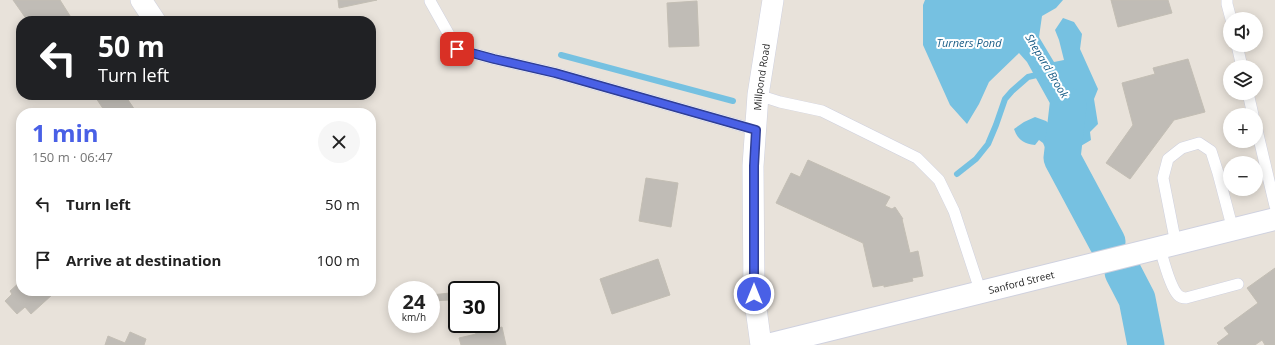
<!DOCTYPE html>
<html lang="en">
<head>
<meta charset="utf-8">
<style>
	body { margin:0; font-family:"Open Sans",sans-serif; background:#f6f6f6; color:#222; height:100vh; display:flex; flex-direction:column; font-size:15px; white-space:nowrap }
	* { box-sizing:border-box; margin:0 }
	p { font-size:13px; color:#767676 }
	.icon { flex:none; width:22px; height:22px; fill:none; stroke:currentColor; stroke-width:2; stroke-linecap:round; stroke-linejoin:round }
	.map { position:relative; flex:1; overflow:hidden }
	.panel { position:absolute; left:16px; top:108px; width:360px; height:188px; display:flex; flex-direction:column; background:#fff; border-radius:16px; box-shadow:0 2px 10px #0003 }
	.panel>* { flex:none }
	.banner { position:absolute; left:16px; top:16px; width:360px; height:84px; border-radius:16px; box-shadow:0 2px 10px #0003; background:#202124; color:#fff; overflow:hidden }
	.fabs { position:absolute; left:1223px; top:12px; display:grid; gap:8px }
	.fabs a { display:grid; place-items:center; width:40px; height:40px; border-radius:50%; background:#fff; box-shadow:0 2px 10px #0003; font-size:20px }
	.speed { position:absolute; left:388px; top:281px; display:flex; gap:8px; font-size:20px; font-weight:700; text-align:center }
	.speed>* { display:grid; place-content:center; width:52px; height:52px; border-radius:50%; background:#fff; box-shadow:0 2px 10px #0003; line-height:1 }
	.speed small { font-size:10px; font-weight:400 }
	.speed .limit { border:2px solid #111; border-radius:6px; background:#fff; color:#111 }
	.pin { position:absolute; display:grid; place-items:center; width:34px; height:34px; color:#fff; margin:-17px; border-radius:8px; box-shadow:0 2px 6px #0006 }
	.me { position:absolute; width:44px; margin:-22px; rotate:0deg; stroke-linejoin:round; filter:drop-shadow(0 0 3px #0008) }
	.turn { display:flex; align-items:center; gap:14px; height:84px; padding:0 16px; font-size:18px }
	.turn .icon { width:52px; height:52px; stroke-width:2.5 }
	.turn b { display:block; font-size:28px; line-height:34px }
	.round { display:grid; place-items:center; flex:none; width:42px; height:42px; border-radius:21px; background:#f6f6f6 }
	.summary { display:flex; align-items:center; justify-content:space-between; height:68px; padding:0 16px }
	h1 { font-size:24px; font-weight:700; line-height:30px; color:#4960e6 }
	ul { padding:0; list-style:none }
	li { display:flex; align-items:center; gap:12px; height:56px; padding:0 16px }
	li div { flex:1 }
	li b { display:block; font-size:15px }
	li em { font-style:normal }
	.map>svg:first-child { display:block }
	.water { fill:#76c1e1 }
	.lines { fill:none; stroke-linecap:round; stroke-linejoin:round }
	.stream { stroke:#76c1e1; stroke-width:6 }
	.river { stroke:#76c1e1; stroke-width:37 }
	.building { fill:#c0bcb6; stroke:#c3beb4 }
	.service-casing { stroke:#cfd1df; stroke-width:12 }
	.minor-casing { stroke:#cfd1df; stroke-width:22 }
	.tertiary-casing { stroke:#cfd1df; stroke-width:24 }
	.service { stroke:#fff; stroke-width:11 }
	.minor { stroke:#fff; stroke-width:21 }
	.tertiary { stroke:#fff; stroke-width:22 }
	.route-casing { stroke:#2f3e96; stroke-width:10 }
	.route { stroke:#4960e6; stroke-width:7 }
	.labels { text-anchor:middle; stroke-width:4; stroke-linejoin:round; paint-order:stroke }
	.street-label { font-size:10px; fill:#272727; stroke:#fff }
	.water-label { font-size:11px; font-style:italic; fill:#1a5e87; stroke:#fff }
</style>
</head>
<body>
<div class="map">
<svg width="1275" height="345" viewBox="0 0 1275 345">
	<rect width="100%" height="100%" fill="#e8e2da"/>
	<path class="water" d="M925,0H1063L1056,8L1042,16L1039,37L1054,62L1064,60L1059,40L1055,30L1063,18L1074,22L1082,34L1080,49L1098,89L1094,99L1098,124L1090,132L1091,140L1052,163L1043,143L1039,140L1035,145C1023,143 1018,140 1014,129L1024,122L1035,117L1046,121L1052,126L1054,121L1052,107L1027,62L1019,53L989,82L979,104L967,124L950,105L923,45V5Z"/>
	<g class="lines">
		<path class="stream" d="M561,55L733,101
			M957,174L976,159L988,144L996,125L1005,99L1012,91L1028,77L1041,74"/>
		<path class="river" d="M1068,106L1062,158L1107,242
			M1123,272L1137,299L1146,345"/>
	</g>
	<path class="building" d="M13,0H60L72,19L69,21H26L27,20Z
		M338,0H377L339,8Z
		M1111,0H1168L1172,13L1118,27Z
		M697,1L699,46L669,47L667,3Z
		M1188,59L1205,112L1174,120L1130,179L1106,163L1133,125L1122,83L1155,74L1153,68Z
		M94,95H129L126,97L137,113H106Z
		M808,160L890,197L885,206L892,209L895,207L903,219H902L910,253L918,251L923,276L912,278L913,281L884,287V285L873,287L863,243L776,203L791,173L800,177Z
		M646,178L678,183L671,227L639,221Z
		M658,259L670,295L612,314L600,279Z
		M1275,268V345H1265L1262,340L1255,345H1219L1217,343L1229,334L1224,328L1258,303L1247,288Z
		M21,281V291H50L53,294L31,314L25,307L17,314L5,301L12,294L10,291Z
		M450,293V300L431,301V295Z
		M483,325L485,332L502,327L506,345H461L459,338L476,334L474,328Z
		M130,332L146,339L144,345H105L108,336L125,343Z"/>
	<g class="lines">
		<defs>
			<path id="service" d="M1227,0V4L1231,19
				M430,1L457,49L494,59L555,73L756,130
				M1237,45L1242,67
				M1248,93L1253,115
				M758,95L780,102L822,111L917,158L939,180L954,211L981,293
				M1256,126L1275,206
				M1176,244L1163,178L1168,159L1182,148L1199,143L1211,151L1218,173L1233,230
				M1160,248C1163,259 1170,287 1178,295C1180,297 1183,298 1186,298L1238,284"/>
			<g id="minor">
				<path d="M141,0L155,21"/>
				<path id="s1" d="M761,345L754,294L753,166L758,95L773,0"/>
			</g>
			<g id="tertiary">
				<path id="s2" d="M768,345L1275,219"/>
			</g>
		</defs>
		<use href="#service" class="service-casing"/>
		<use href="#minor" class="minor-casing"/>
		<use href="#tertiary" class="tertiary-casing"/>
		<use href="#service" class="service"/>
		<use href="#minor" class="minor"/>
		<use href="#tertiary" class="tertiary"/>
	</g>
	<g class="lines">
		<defs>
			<path id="route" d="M457,49L494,59L555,73L756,130L754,166V294"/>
		</defs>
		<use href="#route" class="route-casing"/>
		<use href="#route" class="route"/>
	</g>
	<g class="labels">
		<g class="street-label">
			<text dy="4" stroke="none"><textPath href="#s1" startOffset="269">Millpond Road</textPath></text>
			<text dy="4" stroke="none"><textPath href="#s2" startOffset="261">Sanford Street</textPath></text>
		</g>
		<g class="water-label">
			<text x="969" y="47">Turners Pond</text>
			<text transform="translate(1047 66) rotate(59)" y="4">Shepard Brook</text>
		</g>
	</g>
</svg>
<div class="fabs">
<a><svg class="icon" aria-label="sound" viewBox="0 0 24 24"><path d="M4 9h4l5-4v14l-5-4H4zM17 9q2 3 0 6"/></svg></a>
<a><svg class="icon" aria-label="layers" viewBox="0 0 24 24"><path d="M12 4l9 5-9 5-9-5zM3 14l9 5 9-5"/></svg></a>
<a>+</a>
<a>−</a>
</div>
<div class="speed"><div>24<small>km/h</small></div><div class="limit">30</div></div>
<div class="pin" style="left:457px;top:49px;background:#d93025"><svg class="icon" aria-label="arrive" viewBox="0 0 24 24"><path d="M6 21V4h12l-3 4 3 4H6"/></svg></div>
<svg class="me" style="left:754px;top:294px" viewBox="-20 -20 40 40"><circle r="17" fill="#4960e6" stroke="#fff" stroke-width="3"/><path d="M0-11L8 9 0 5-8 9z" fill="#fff"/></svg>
<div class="banner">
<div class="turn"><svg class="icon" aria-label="left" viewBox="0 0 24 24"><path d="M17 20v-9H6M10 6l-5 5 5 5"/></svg><div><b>50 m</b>Turn left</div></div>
</div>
<section class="panel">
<div class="summary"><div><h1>1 min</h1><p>150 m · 06:47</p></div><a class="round"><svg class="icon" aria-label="close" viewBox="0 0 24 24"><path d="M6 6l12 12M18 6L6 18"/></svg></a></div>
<ul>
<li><svg class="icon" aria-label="left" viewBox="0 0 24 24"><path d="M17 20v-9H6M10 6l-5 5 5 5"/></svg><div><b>Turn left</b></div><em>50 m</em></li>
<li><svg class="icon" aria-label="arrive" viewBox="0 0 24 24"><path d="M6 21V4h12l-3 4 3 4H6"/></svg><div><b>Arrive at destination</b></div><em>100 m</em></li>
</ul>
</section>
</div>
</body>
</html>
